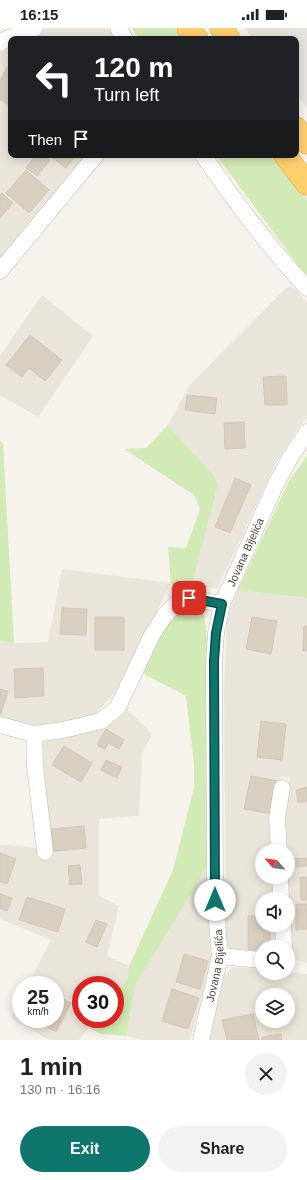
<!DOCTYPE html>
<html lang="en">
<head>
<meta charset="utf-8">
<style>
	body { margin:0; font-family:Arial,sans-serif; background:#f2f2f2; color:#202124; height:100vh; display:flex; flex-direction:column; font-size:15px; white-space:nowrap }
	* { box-sizing:border-box; margin:0 }
	p { font-size:13px; color:#757577 }
	.icon { flex:none; width:22px; height:22px; fill:none; stroke:currentColor; stroke-width:2; stroke-linecap:round; stroke-linejoin:round }
	.map { position:relative; height:1012px; overflow:hidden }
	.panel { display:flex; flex-direction:column; background:#fff; flex:1 }
	.panel>* { flex:none }
	.banner { position:absolute; left:8px; top:8px; width:291px; height:122px; border-radius:8px; box-shadow:0 2px 10px #0003; background:#202124; color:#fff; overflow:hidden }
	.needle { width:26px; rotate:298deg }
	.tools { position:absolute; left:255px; top:816px; display:grid; gap:8px }
	.tools a { display:grid; place-items:center; width:40px; height:40px; border-radius:50%; background:#fff; box-shadow:0 2px 10px #0003; font-size:20px }
	.speed { position:absolute; left:12px; top:948px; display:flex; gap:8px; font-size:20px; font-weight:700; text-align:center }
	.speed>* { display:grid; place-content:center; width:52px; height:52px; border-radius:50%; background:#fff; box-shadow:0 2px 10px #0003; line-height:1 }
	.speed small { font-size:10px; font-weight:400 }
	.speed .limit { border:6px solid #d22; background:#fff; color:#111 }
	.pin { position:absolute; display:grid; place-items:center; width:34px; height:34px; color:#fff; margin:-17px; border-radius:8px; box-shadow:0 2px 6px #0006 }
	.me { position:absolute; width:44px; margin:-22px; rotate:0deg; stroke-linejoin:round; filter:drop-shadow(0 0 3px #0008) }
	.turn { display:flex; align-items:center; gap:14px; height:84px; padding:0 20px; font-size:18px }
	.turn .icon { width:52px; height:52px; stroke-width:2.5 }
	.turn b { display:block; font-size:28px; line-height:34px }
	.then { display:flex; align-items:center; height:38px; padding:0 20px; background:#0003; gap:8px; font-size:15px }
	.round { display:grid; place-items:center; flex:none; width:42px; height:42px; border-radius:21px; background:#f2f2f2 }
	.head { display:flex; align-items:center; justify-content:space-between; height:68px; padding:0 20px }
	h1 { font-size:24px; font-weight:700; line-height:30px }
	.button { display:flex; gap:8px; margin-top:auto; padding:8px 20px }
	.button a { flex:1; height:46px; border-radius:24px; background:#0f766e; color:#fff; font-size:16px; font-weight:700; line-height:46px; text-align:center }
	.button a+a { background:#f2f2f2; color:#202124 }
	.status { display:flex; justify-content:space-between; align-items:center; height:28px; padding:0 20px; background:#fff; direction:ltr }
	.status svg { height:11px; fill:currentColor }
	.map>svg:first-child { display:block }
	.residential { fill:#eae5da; fill-rule:evenodd }
	.industrial { fill:#e6e2dd }
	.green { fill:#d2eab5 }
	.building { fill:#d8cfc1; stroke:#d3c7b4 }
	.lines { fill:none; stroke-linecap:round; stroke-linejoin:round }
	.minor-casing { stroke:#c2bbae; stroke-width:17 }
	.highway-casing { stroke:#e0a43c; stroke-width:23 }
	.minor { stroke:#fff; stroke-width:16 }
	.highway { stroke:#ffcf6e; stroke-width:22 }
	.route-casing { stroke:#0a4d48; stroke-width:10 }
	.route { stroke:#0f766e; stroke-width:7 }
	.labels { text-anchor:middle; stroke-width:4; stroke-linejoin:round; paint-order:stroke }
	.street-label { font-size:11px; fill:#4b4439; stroke:#fff }
</style>
</head>
<body>
<div class="status"><b>16:15</b><svg viewBox="0 0 49 12"><path d="M0 12V9h3v3zM5 12V6h3v6zM10 12V3h3v9zM15 12V0h3v12zM26 1h20v11H26zM47 4h2v5h-2z"/></svg></div>
<div class="map">
<svg width="307" height="1012" viewBox="0 0 307 1012">
	<rect width="100%" height="100%" fill="#f6f3ec"/>
	<path class="residential" d="M46,0H108L116,11H19Z
		M11,14V127H88L0,235V21Z
		M291,259L296,261L307,275V389L298,400L275,437L217,561L192,557L218,457L213,447L168,397L189,358L286,260Z
		M42,267L93,308L38,389L0,367V328Z
		M62,541L171,555L120,658L96,686L89,690L39,699L0,692V613L14,615L48,614Z
		M238,562L307,570V935L289,930L287,897L288,823H284L282,790L290,750L281,748L271,804L272,823H262V849H273L274,871H262V897H276L277,919H262V927L233,922L226,917L224,665L227,589Z
		M126,680L152,706L142,726L139,788L99,791V868L119,878L107,928L129,938L128,950L115,967V957H81V991H96L79,1012H49L11,990L21,970V991H55V957H28L51,912L0,891V816L37,820V828L49,826L40,723L43,715L47,708Z
		M208,835L213,928L190,1012H144L126,1008L136,956L198,855Z
		M232,939L262,941V945H288V944L307,946V1012H206L208,1001L225,947ZM262,967H288V993H262Z"/>
	<path class="industrial" d="M244,0H307V80L296,65V11H253Z"/>
	<path class="green" d="M132,0H175L183,11H139Z
		M216,127H273L307,172V247L300,240Z
		M168,397L213,447L218,457L192,557L176,565L171,555L168,519L186,520L200,481L194,467L124,421L146,420Z
		M0,413L3,415L14,615L0,613Z
		M307,428V570L238,562L289,453Z
		M196,582L204,586L207,612L209,738L208,835L198,855L136,956L126,1008L101,1006L89,1000L96,991H115V967L128,950L129,938L173,842L194,759V737L186,668L144,646L151,620L175,587L186,583Z"/>
	<path class="building" d="M8,38L11,40V78L0,72V52Z
		M36,127H44L50,132L37,148L26,140Z
		M49,127H76L66,140Z
		M26,142L49,162L29,185L6,165Z
		M2,165L13,175L0,190V167Z
		M30,307L62,332L45,353L29,340L22,349L6,337Z
		M286,348L287,377H265L263,349Z
		M187,367L217,370L215,386L185,382Z
		M244,394L245,420L225,421L224,395Z
		M235,450L251,457L230,505L215,499Z
		M62,580L87,581L86,607L60,606Z
		M95,589H124V622H95Z
		M252,589L277,593L271,626L246,621Z
		M304,598H307V623H303Z
		M43,640L44,668L15,670L14,641Z
		M0,661L8,663L1,686H0Z
		M261,693L286,696L282,732L257,729Z
		M106,701L124,712L119,721L108,715L105,722L97,717Z
		M64,718L92,735L81,754L52,737Z
		M106,732L122,739L117,750L101,742Z
		M251,748L279,753L273,786L244,781Z
		M307,759V773L298,775L296,762Z
		M84,798L86,820L53,823L51,801Z
		M0,825L16,831L7,856L0,854Z
		M307,830V838L292,839V831Z
		M80,837L82,856L70,857L68,838Z
		M300,849H307V872H301Z
		M0,866L12,870L7,883L0,880Z
		M27,869L65,881L58,904L19,892Z
		M296,876H307V901L296,902Z
		M248,888H262V897H270V919H262V922H248Z
		M96,892L107,896L97,919L86,914Z
		M184,926L208,933L200,961L176,954Z
		M172,961L199,970L188,1001L162,993Z
		M55,966L71,975L56,1004L33,991H55Z
		M253,986L259,1012H227L222,992Z
		M281,1006L282,1012H262V1009Z"/>
	<g class="lines">
		<defs>
			<g id="minor">
				<path d="M118,0L125,11"/>
				<path d="M0,15L4,12L35,0"/>
				<path d="M203,127C234,173 269,219 307,260"/>
				<path d="M0,243L96,127"/>
				<path d="M0,697L34,706L63,702L101,693L118,679L152,607L165,587L176,576L189,570L222,576"/>
				<path d="M34,706L35,738L45,824"/>
				<path d="M279,823L277,790L282,760"/>
				<path d="M280,849L281,871"/>
				<path d="M283,897L284,919"/>
				<path d="M220,928L262,932"/>
				<path id="s1" d="M201,1012L220,928L215,872L214,633L216,605L222,576L276,456L290,430L307,404"/>
			</g>
			<path id="highway" d="M188,0L197,11
				M221,0L229,11
				M296,100L307,115
				M285,127L307,156"/>
		</defs>
		<use href="#minor" class="minor-casing"/>
		<use href="#highway" class="highway-casing"/>
		<use href="#minor" class="minor"/>
		<use href="#highway" class="highway"/>
	</g>
	<g class="lines">
		<defs>
			<path id="route" d="M189,570L222,576L216,605L214,633L215,872"/>
		</defs>
		<use href="#route" class="route-casing"/>
		<use href="#route" class="route"/>
	</g>
	<g class="labels">
		<g class="street-label">
			<text dy="4" stroke="none"><textPath href="#s1" startOffset="496">Jovana Bijelića</textPath></text>
			<text dy="4" stroke="none"><textPath href="#s1" startOffset="76">Jovana Bijelića</textPath></text>
		</g>
	</g>
</svg>
<div class="tools">
<a><svg class="needle" viewBox="-14 -14 28 28"><path d="M0-13l5 13h-10z" fill="#e53935"/><path d="M0 13l5-13h-10z" fill="#757577"/></svg></a>
<a><svg class="icon" aria-label="sound" viewBox="0 0 24 24"><path d="M4 9h4l5-4v14l-5-4H4zM17 9q2 3 0 6"/></svg></a>
<a><svg class="icon" aria-label="search" viewBox="0 0 24 24"><circle cx="10" cy="10" r="6"/><path d="M15 15l6 6"/></svg></a>
<a><svg class="icon" aria-label="layers" viewBox="0 0 24 24"><path d="M12 4l9 5-9 5-9-5zM3 14l9 5 9-5"/></svg></a>
</div>
<div class="speed"><div>25<small>km/h</small></div><div class="limit">30</div></div>
<div class="pin" style="left:189px;top:570px;background:#d93025"><svg class="icon" aria-label="arrive" viewBox="0 0 24 24"><path d="M6 21V4h12l-3 4 3 4H6"/></svg></div>
<svg class="me" style="left:215px;top:872px" viewBox="-20 -20 40 40"><circle r="19" fill="#fff"/><path d="M0-13L10 11 0 6-10 11z" fill="#0f766e"/></svg>
<div class="banner">
<div class="turn"><svg class="icon" aria-label="left" viewBox="0 0 24 24"><path d="M17 20v-9H6M10 6l-5 5 5 5"/></svg><div><b>120 m</b>Turn left</div></div>
<div class="then">Then<svg class="icon" aria-label="arrive" viewBox="0 0 24 24"><path d="M6 21V4h12l-3 4 3 4H6"/></svg></div>
</div>
</div>
<section class="panel">
<div class="head"><div><h1>1 min</h1><p>130 m · 16:16</p></div><a class="round"><svg class="icon" aria-label="close" viewBox="0 0 24 24"><path d="M6 6l12 12M18 6L6 18"/></svg></a></div>
<div class="button"><a>Exit</a><a>Share</a></div>
</section>
</body>
</html>
